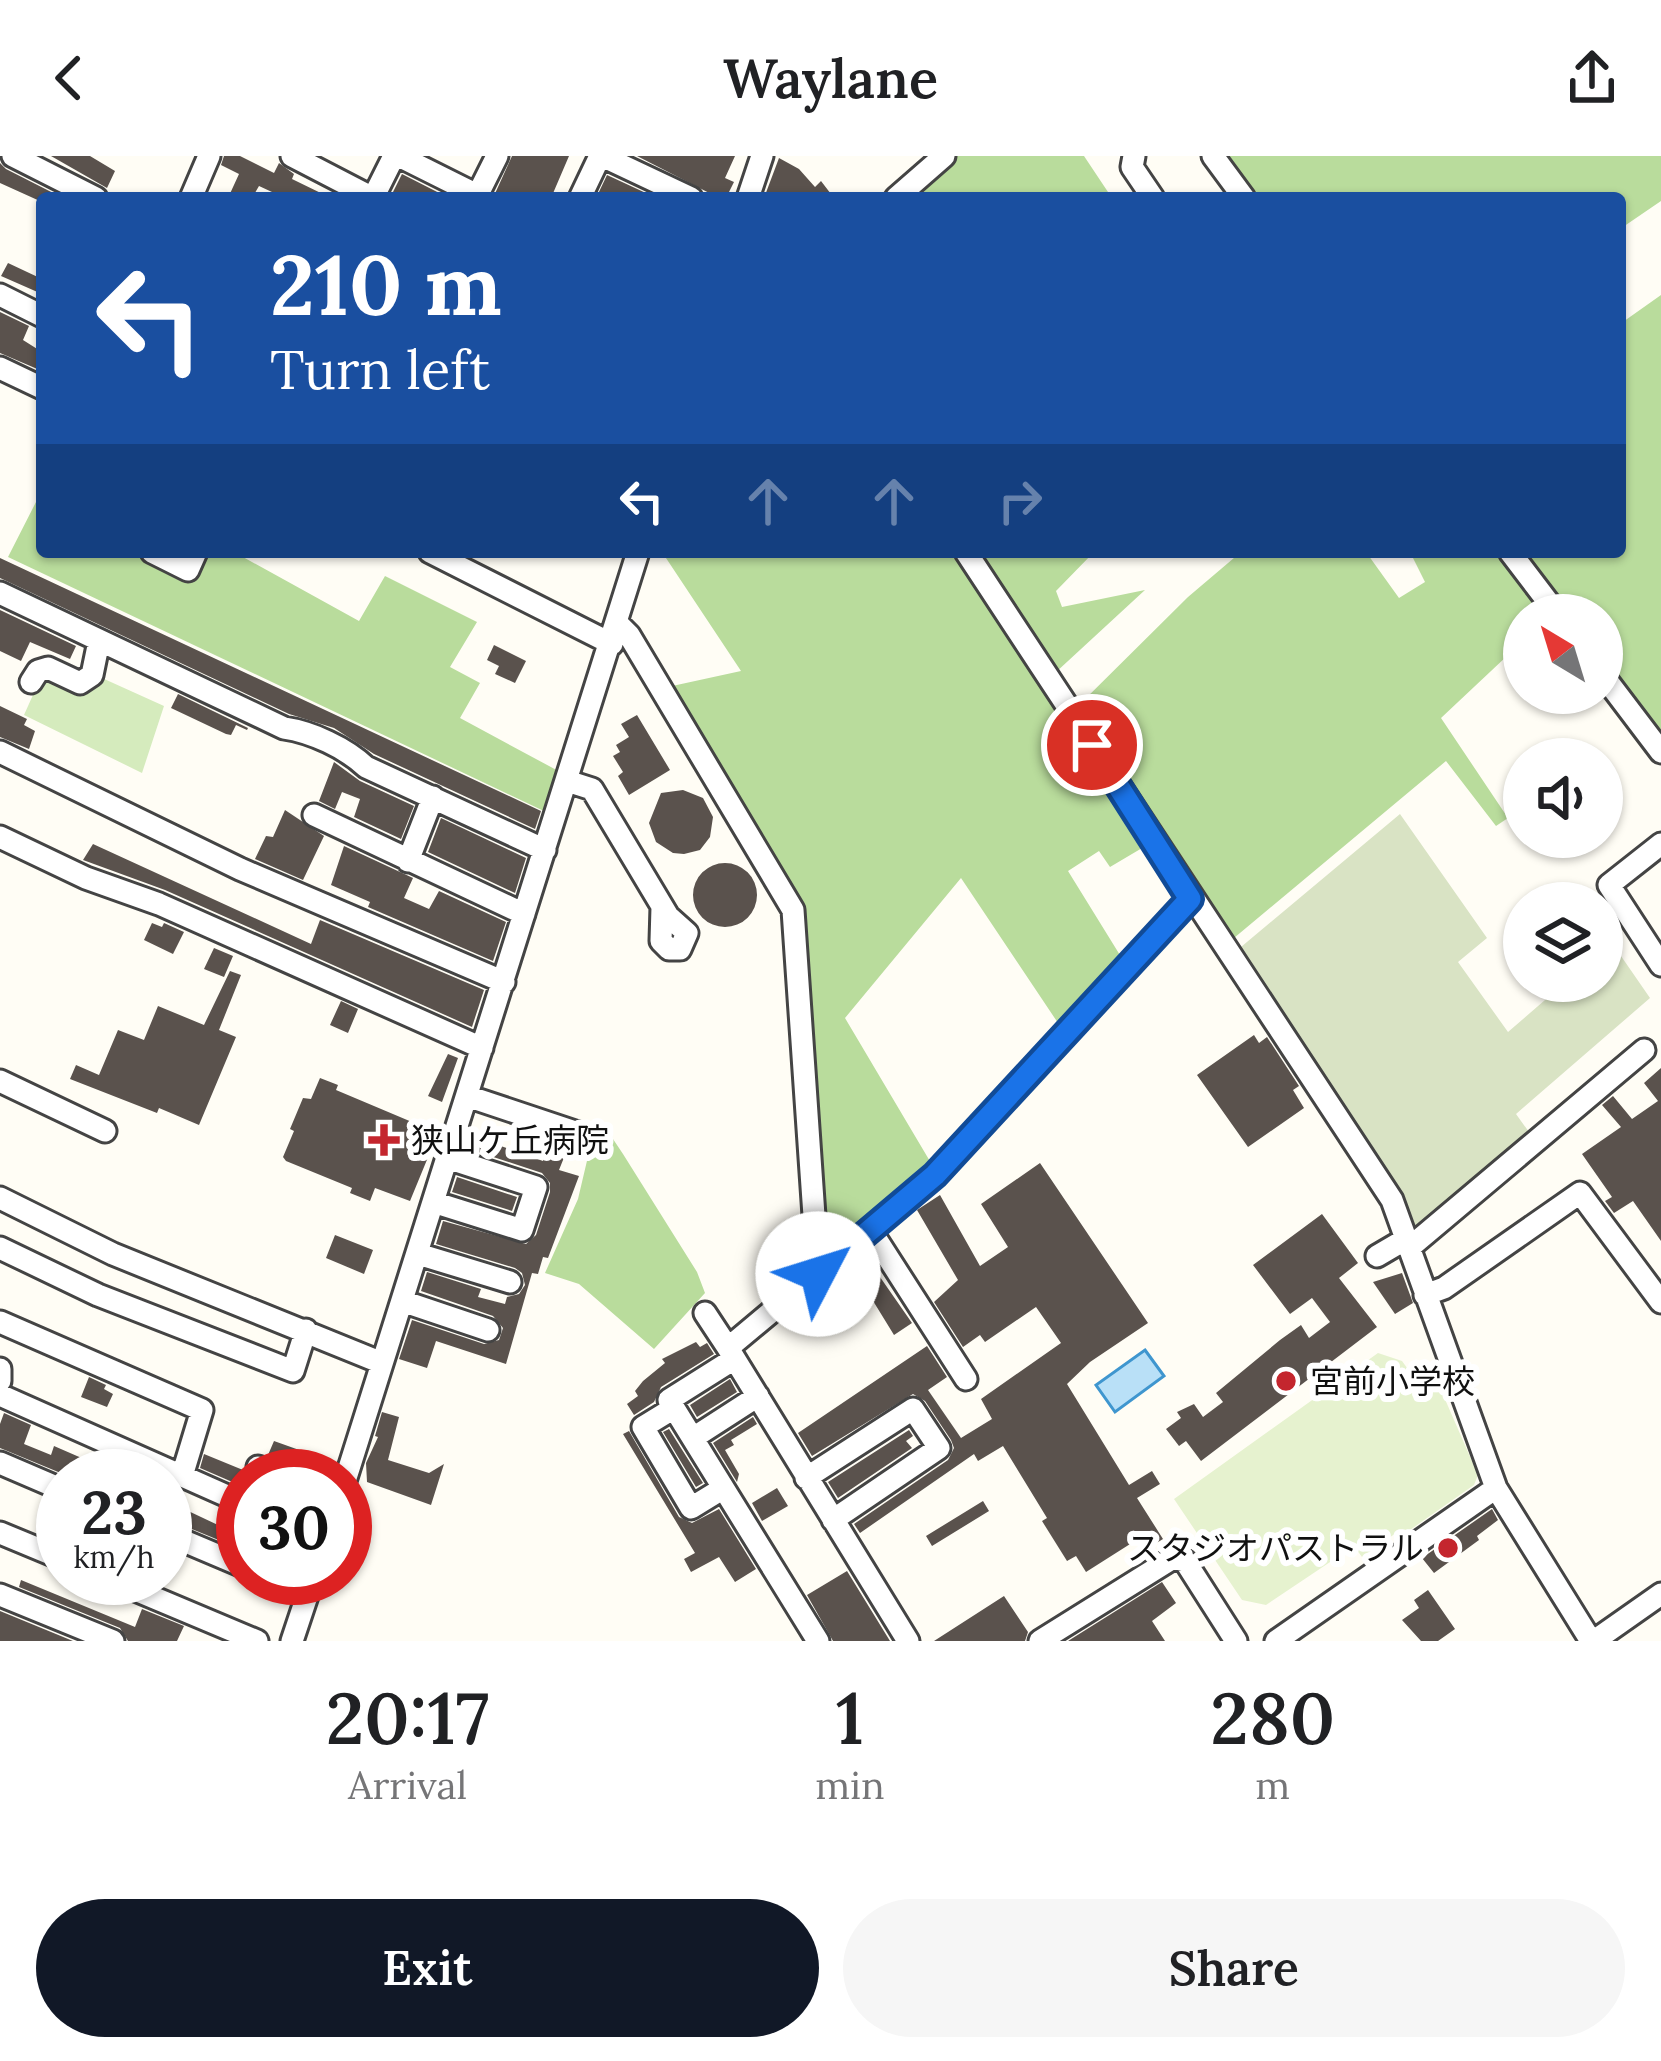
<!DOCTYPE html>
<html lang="en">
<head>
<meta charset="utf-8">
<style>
	body { margin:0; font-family:Lora,"Noto Sans JP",serif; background:#f6f6f6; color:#202124; height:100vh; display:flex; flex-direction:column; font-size:45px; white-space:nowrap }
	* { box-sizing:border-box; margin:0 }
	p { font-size:39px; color:#757577 }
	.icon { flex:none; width:66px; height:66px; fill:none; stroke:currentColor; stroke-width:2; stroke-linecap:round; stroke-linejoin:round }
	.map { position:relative; height:1485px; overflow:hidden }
	.panel { display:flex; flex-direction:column; background:#fff; flex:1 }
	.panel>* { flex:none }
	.top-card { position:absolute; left:36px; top:36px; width:1590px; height:366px; border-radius:12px; box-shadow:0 3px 9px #0004; background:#1a4fa0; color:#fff; overflow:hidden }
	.needle { width:78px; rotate:322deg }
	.controls { position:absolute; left:1503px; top:438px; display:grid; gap:24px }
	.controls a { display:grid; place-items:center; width:120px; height:120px; border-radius:50%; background:#fff; box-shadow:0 3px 9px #0004; font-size:60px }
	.speed { position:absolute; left:36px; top:1293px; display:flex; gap:24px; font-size:60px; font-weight:700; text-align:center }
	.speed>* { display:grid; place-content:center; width:156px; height:156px; border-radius:50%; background:#fff; box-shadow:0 3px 9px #0004; line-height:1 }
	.speed small { font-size:30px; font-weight:400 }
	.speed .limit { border:18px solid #d22; background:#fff; color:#111 }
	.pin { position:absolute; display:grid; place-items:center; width:102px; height:102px; color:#fff; margin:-51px; border:6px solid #fff; border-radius:50%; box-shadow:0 3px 12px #0007 }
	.me { position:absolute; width:132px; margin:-66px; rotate:50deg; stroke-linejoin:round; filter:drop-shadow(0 0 9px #0008) }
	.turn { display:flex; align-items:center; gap:42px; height:252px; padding:0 36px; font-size:54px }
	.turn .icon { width:156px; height:156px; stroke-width:2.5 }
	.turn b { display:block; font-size:84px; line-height:102px }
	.lanes { display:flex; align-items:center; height:114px; padding:0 36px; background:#0003; justify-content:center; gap:60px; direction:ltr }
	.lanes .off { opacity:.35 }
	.eta { display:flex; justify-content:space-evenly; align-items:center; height:204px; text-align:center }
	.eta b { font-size:72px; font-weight:600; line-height:84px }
	.button { display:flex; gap:24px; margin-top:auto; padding:24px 36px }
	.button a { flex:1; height:138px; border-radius:72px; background:#111827; color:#fff; font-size:48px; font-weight:600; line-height:138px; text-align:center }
	.button a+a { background:#f6f6f6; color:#202124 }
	header { display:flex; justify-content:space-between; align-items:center; height:156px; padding:0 36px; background:#fff; font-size:54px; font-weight:600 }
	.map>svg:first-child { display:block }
	.green { fill:#d5ebbd }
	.forest { fill:#b9dc9c }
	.cemetery { fill:#d9e3c4 }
	.pitch { fill:#e6f2cf }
	.water { fill:#b9e0f7; stroke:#3f96cf; stroke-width:3 }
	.building { fill:#5a524d }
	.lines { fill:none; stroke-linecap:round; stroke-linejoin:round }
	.minor-casing { stroke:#444; stroke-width:27 }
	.minor { stroke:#fff; stroke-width:21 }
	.route-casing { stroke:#114b97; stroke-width:30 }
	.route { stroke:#1a73e8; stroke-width:21 }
	.poi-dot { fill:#c4262e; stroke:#fff; stroke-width:4.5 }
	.labels { text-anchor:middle; stroke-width:12; stroke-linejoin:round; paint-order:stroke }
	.poi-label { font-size:33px; fill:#111; stroke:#fff; text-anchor:start }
</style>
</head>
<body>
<header><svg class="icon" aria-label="back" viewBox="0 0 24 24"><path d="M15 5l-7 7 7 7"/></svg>Waylane<svg class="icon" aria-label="share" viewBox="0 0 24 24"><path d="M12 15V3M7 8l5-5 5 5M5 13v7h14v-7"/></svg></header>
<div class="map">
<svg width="1661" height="1485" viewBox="0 0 1661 1485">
	<rect width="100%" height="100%" fill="#fffdf5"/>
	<path class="green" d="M41,521L83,534L102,522L164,550L142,617L24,559Z"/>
	<path class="forest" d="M950,0H1084L1112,42H905Z
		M1222,0H1661V45L1620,73V42H1254Z
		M1661,139V585L1602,508V459H1564L1517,396H1620V168Z
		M36,346L42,348V396H141L190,420L204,396H234L359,465L385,420L477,466L450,511L480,527L460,562L562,617L546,656L8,401Z
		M662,396H1094L1056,435L1062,451L1145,434L1055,517L1068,560L1188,441L1241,396H1366L1399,442L1425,426L1410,396H1503L1550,459H1524V484L1441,562L1508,662L1496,670L1446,605L1234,782L1224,783L1159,682L1110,711L1099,695L1068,715L1123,804L1060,870L961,722L845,862L931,1007L840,1092L822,1094L804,762L792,732L663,532L741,515Z
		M601,978L611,980L623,998L697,1116L705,1137L654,1193L579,1128L545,1117L578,1043L590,992Z"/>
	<path class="cemetery" d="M1400,658L1487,782L1458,806L1508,876L1567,825H1602V795L1612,787L1650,842L1516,958L1534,983L1413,1079L1239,798L1241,791Z"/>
	<path class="pitch" d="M1378,1197L1402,1205L1410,1216L1434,1218L1478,1319L1474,1329L1400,1381L1396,1377L1362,1401L1354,1390L1266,1449L1242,1444L1174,1343Z"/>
	<path class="water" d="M1145,1194L1164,1220L1115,1256L1096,1229Z"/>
	<path class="building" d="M51,0H90L115,15L107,32Z
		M224,0H240L274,17L279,7L294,18L292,23L331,42H285L259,30L252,42H228L239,18L221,9Z
		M512,0H569L551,42H493Z
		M637,0H735L725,22L734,26L726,42H719Z
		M779,2L799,13L815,31L821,25L834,42H764Z
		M0,7L6,13L63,42H42V46L0,27Z
		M402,18L449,42H390Z
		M607,19L648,38L646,42H606L598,38Z
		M8,107L42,123V138L1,120Z
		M0,156L29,170L23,184L42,196V215L0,197Z
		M0,402L541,655L535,673L374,598L334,572L289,558L0,422Z
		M0,454L76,490L70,503L30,486L21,505L0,495Z
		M494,489L526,505L515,527L495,518L499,510L487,504Z
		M178,538L248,572L247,574L236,569L231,579L226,578L171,552Z
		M0,550L27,563L24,569L35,575L29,593L0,581Z
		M637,559L670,614L629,639L618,620L623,616L613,600L620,596L616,589L629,581L621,568Z
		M334,606L360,625L414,650L401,683L354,661L360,643L342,636L335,653L319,645Z
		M683,634L703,642L713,661L710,681L700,694L684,698L673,697L656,686L649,667L661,637Z
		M285,654L324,680L303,724L255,703L266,680L273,681Z
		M441,662L526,702L515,737L428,696Z
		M93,688L311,788L320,764L484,834L472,871L165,734L83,704Z
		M344,690L413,722L404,742L429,753L439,735L506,766L493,805L368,751L370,746L331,729Z
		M693 739a32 32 0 1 1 64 0a32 32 0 1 1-64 0Z
		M152,767L162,771L164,767L184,776L173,798L144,784Z
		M214,792L233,800L224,821L204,813Z
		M230,815L241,819L219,874L236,881L199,969L159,952L157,957L70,923L76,909L99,919L118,874L144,884L158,850L204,869Z
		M341,845L358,853L348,877L330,869Z
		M1254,879L1259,887L1267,881L1299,930L1293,934L1304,952L1248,991L1197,919Z
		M448,898L458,902L442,946L428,940Z
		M1661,912V1085L1633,1045L1614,1057L1605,1045L1612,1041L1582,998L1621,971L1602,949L1613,940L1632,963L1658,945L1644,927Z
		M320,922L338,929L336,934L438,977L410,1045L375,1032L370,1045L350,1037L352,1032L286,1005L283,1001L294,975L290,973L303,942L311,943Z
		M470,979L543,1005L548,993L565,999L559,1014L579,1020L548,1102L543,1101L538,1118L532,1117L506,1208L436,1185L427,1212L399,1203L412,1164L484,1188L499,1184L503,1172L493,1160L421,1135L427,1116L481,1133L478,1141L505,1148L507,1141L519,1138L525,1129L522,1117L515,1112L436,1088L443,1065L526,1088L536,1079L550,1036V1027L542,1017L466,992Z
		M1040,1007L1148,1167L1090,1206L1067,1228L1129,1329L1152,1315L1160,1328L1137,1342L1163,1383L1145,1394L1138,1383L1086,1416L1076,1400L1067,1405L1042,1365L1047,1362L1003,1290L978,1305L974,1298L860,1377L854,1368L948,1304L954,1292L951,1284L925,1245L913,1238L812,1300L798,1277L927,1190L947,1221L928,1234L961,1282L992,1263L981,1243L1061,1187L1036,1151L985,1186L980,1179L963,1191L934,1146L958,1124L917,1054L940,1039L980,1110L1008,1091L981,1048Z
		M457,1021L517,1041L512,1055L452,1036Z
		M1322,1058L1358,1107L1339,1122L1377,1171L1201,1305L1186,1285L1179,1290L1166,1273L1181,1262L1177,1256L1194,1248L1203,1261L1223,1246L1216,1237L1280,1184L1301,1169L1309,1182L1330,1166L1312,1142L1290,1158L1253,1109Z
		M335,1079L373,1094L364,1118L326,1102Z
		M864,1098L912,1167L894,1179L851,1109Z
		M1402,1117L1413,1147L1395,1158L1373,1126Z
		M696,1186L700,1191L707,1187L714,1198L661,1231L654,1246L634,1259L627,1248L638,1240L635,1235L643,1225L665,1207L662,1203Z
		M89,1221L106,1229L104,1233L113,1238L107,1251L81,1241Z
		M730,1223L737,1236L697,1261L690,1249Z
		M382,1256L399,1261L388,1304L429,1317L444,1308L431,1349L367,1326L366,1307L378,1281L375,1280Z
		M4,1257L31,1269L24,1288L51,1299L54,1290L123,1320H68L0,1292V1268Z
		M753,1261L757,1268L731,1284L734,1289L725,1294L739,1318L737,1326L713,1287Z
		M669,1273L703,1327L696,1331L663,1276Z
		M909,1274L913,1280L906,1285L912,1292L838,1342L828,1326Z
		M629,1275L679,1361L692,1367L719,1353L756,1413L735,1426L719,1401L691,1416L684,1403L695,1397L623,1278Z
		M274,1285L316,1300L309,1320H299L294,1309L268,1299Z
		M204,1298L243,1314L237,1328L200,1312Z
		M777,1332L788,1350L762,1365L752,1347Z
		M165,1344L237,1378L236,1382L243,1385V1394L165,1362Z
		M983,1345L989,1355L932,1390L926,1380Z
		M1492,1353L1498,1364L1477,1380L1479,1384L1434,1417L1422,1402Z
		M847,1415L890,1485H833L807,1439Z
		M21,1424L135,1471L142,1453L184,1470L177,1485H128L120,1472L19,1431Z
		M1162,1426L1176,1447L1152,1465L1165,1485H1068Z
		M1428,1434L1455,1473L1438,1485H1421L1402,1464L1419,1452L1414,1444Z
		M1004,1440L1028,1476L1025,1485H934Z
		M0,1455L73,1485H0Z"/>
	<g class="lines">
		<defs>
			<path id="minor" d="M13,0L96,42
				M292,0L373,42L394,0
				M399,0L477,39
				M602,0L691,42
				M1134,0L1132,11L1153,42
				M1213,0L1244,42
				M191,42L209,0
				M476,42L497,0
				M580,42L600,0
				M748,42L762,0
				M896,42L944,0
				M0,139L42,160
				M0,212L42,232
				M152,396L188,414L196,396
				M430,396L612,488
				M966,396L1392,1044L1496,1332L1591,1485
				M1510,396L1558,459
				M0,437L284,572C312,576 346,592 366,611L545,694
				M618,468L629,479L793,754L818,1118
				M1602,518L1661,596
				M31,526L38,515L48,512L80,527L92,519L99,485
				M0,596L240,713L504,826
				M567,625L592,633L668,760L687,777L680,793H669L661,785L662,751
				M314,659L524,758
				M0,681L86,722L159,748L482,892
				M1661,688L1609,729L1661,809
				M408,705L433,641
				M0,925L105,975
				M467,940L581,978
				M0,1042L113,1098L382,1207
				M433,1046L522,1074L536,1031L447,1002
				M871,1075L966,1223
				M0,1092L98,1139L293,1215L306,1174
				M1409,1092L1644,894
				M418,1098L510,1126
				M1377,1100L1406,1083
				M1425,1139L1444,1132L1580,1037L1661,1146
				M402,1145L488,1174
				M705,1157L728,1192
				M0,1166L202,1254L182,1320
				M734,1203L669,1244L818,1485
				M0,1213V1225
				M0,1239L243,1347
				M674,1252L643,1271L691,1352L722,1333
				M693,1282L758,1240
				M0,1307L63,1334
				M258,1311L284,1320
				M806,1322L913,1253L939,1292L833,1364
				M345,1325L638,396
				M0,1377L63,1403
				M165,1377L243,1410
				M107,1422L257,1485
				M271,1422L308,1438
				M0,1439L113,1485
				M292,1485L313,1422
				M908,1485L728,1192L935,1019L1190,743
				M1040,1485L1173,1402L1185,1405L1236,1485
				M1276,1485L1496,1332
				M1594,1485L1661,1438"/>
		</defs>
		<use href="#minor" class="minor-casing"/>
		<use href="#minor" class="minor"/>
	</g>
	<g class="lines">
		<defs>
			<path id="route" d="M818,1118L935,1019L1190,743L1092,589"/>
		</defs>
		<use href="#route" class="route-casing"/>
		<use href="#route" class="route"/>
	</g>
	<g class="poi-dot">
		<path d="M378 966h12v12h12v12h-12v12h-12v-12h-12v-12h12z"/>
		<circle cx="1286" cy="1225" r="12"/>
		<circle cx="1448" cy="1392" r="12"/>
	</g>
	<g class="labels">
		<g class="poi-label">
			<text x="411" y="996">狭山ケ丘病院</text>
			<text x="1310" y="1237">宮前小学校</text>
			<text x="1424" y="1404" text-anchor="end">スタジオパストラル</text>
		</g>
	</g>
</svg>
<div class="controls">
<a><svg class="needle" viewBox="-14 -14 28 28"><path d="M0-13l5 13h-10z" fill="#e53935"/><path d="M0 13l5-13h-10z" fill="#757577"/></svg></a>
<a><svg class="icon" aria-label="sound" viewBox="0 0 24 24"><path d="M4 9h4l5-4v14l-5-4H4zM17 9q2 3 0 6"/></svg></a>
<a><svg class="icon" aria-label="layers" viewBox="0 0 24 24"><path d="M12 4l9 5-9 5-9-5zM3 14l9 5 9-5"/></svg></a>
</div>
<div class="speed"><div>23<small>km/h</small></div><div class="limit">30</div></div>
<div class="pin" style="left:1092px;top:589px;background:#d93025"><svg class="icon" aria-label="arrive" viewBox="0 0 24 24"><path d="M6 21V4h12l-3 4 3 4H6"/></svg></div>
<svg class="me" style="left:818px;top:1118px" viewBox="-20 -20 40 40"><circle r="19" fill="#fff"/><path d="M0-13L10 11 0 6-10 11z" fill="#1a73e8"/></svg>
<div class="top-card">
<div class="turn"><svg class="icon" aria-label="left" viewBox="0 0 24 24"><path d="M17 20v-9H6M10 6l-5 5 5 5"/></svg><div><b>210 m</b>Turn left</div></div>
<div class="lanes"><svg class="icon" aria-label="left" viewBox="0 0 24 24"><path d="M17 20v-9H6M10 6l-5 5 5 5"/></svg><svg class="icon off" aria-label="ahead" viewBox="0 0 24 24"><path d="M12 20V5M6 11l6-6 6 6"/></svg><svg class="icon off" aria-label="ahead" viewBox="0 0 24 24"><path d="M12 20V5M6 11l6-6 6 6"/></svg><svg class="icon off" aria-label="right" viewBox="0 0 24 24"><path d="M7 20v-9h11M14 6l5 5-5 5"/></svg></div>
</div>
</div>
<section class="panel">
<div class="eta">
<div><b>20:17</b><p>Arrival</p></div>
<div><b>1</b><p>min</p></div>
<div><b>280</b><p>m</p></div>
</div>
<div class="button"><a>Exit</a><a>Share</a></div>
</section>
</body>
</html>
